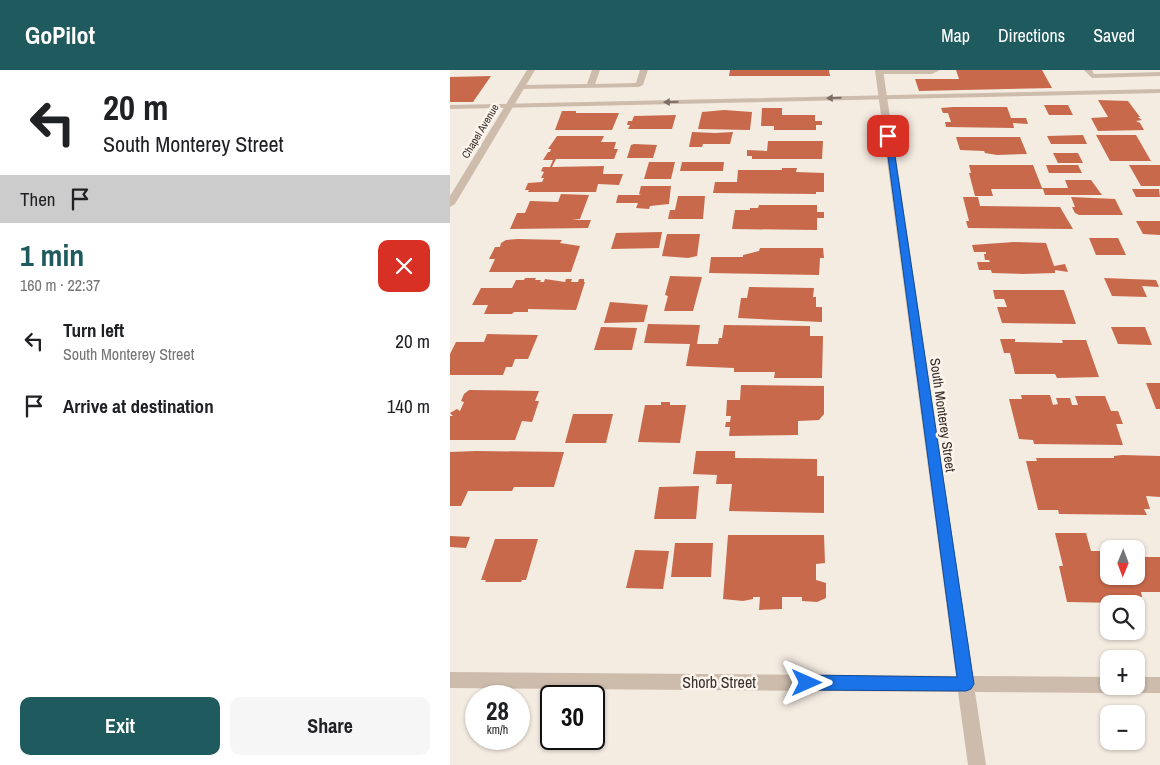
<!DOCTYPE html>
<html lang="en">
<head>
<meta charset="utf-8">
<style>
	body { margin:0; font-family:"Archivo Narrow",sans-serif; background:#f6f6f6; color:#202124; height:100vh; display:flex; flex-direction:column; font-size:19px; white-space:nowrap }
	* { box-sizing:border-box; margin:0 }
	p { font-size:16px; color:#757577 }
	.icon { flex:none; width:28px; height:28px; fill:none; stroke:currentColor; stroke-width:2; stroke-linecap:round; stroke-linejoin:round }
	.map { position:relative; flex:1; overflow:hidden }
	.sheet { display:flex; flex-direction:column; background:#fff; width:450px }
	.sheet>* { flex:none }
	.top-card { background:#fff; color:#202124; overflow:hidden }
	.needle { width:32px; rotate:181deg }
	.tools { position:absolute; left:650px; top:470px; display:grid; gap:10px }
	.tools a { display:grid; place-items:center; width:45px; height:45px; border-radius:10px; background:#fff; box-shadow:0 1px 4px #0004; font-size:25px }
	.speed { position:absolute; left:15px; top:615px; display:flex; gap:10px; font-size:25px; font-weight:700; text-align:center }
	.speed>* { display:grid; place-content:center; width:65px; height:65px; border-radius:50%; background:#fff; box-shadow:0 1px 4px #0004; line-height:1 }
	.speed small { font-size:12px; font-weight:400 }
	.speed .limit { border:2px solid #111; border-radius:8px; background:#fff; color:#111 }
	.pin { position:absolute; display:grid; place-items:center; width:42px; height:42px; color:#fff; margin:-21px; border-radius:10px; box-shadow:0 2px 8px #0006 }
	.me { position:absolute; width:55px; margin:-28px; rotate:90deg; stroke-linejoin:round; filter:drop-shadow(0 0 4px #0008) }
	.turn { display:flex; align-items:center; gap:18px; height:105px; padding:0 20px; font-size:22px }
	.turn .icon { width:65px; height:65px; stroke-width:2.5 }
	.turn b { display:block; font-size:35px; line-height:42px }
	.then { display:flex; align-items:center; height:48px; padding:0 20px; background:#0003; gap:10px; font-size:19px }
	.round { display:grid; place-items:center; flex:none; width:52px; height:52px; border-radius:10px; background:#f6f6f6 }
	.summary { display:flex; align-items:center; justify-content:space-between; height:85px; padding:0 20px }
	h1 { font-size:30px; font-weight:800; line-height:38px; color:#1f5a5e }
	.button { display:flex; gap:10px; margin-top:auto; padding:10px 20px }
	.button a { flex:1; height:58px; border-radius:10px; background:#1f5a5e; color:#fff; font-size:20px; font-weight:800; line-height:58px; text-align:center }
	.button a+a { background:#f6f6f6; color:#202124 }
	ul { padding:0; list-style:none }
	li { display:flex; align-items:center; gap:15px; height:65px; padding:0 20px }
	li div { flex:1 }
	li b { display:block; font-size:19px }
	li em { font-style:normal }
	header { display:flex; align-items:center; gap:30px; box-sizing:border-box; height:70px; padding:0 25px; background:#1f5a5e; color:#fff }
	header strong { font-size:24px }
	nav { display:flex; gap:28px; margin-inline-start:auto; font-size:18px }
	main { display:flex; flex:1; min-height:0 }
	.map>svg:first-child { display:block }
	.building { fill:#c8694b }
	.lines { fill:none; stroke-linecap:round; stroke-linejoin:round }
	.service { fill:#cdbbac; fill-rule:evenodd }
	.minor { fill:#cdbbac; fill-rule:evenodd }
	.tertiary { fill:#cdbbac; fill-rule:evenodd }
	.oneway { fill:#7d6f65 }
	.route { fill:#1a73e8; stroke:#114b97 }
	.labels { text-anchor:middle; stroke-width:5; stroke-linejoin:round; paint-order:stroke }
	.far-street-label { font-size:11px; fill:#3b302b; stroke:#fbf5ee }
	.street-label { font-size:14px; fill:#3b302b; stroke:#fbf5ee }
	.near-street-label { font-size:16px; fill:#3b302b; stroke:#fbf5ee }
</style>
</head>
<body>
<header>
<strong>GoPilot</strong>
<nav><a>Map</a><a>Directions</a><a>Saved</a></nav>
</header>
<main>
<section class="sheet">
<div class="top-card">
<div class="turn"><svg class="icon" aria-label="left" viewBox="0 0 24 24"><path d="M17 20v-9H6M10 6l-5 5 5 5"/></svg><div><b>20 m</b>South Monterey Street</div></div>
<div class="then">Then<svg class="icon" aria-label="arrive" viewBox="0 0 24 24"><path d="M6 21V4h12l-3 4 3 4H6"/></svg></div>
</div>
<div class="summary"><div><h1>1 min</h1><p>160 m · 22:37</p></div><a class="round" style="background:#d93025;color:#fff"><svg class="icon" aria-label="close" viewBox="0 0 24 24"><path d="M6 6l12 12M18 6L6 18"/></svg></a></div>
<ul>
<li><svg class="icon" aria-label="left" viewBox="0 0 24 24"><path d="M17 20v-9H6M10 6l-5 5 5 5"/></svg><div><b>Turn left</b><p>South Monterey Street</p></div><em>20 m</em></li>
<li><svg class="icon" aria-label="arrive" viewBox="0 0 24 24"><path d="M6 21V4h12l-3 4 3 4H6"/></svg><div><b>Arrive at destination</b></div><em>140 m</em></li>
</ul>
<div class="button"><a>Exit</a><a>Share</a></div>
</section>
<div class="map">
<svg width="710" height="695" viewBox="0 0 710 695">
	<rect width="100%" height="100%" fill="#f4ebe1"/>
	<path class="building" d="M280,0H379L380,6H279Z
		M506,0H592L602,18L469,21L465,9H509Z
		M41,6L23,32H0V7Z
		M648,30L678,31L690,47H688L689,48L692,50L686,51L690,53L694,60L648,61L641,48L658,47Z
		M594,35H618L623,45H599Z
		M503,37H557L561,48H576L578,54L563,53L564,58L496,57L495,52H501L498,43H493L491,38Z
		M312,38H332V45H365V51H372V55H366V60H324V56H311Z
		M274,40L302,42L300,60L248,59L252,42Z
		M112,41H126V43H169L162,60H105Z
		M226,45L222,59H178L180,55H177L178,51H182L184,46Z
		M242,62L265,63L283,62L280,74H253L252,77H239Z
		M633,65L637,74H601L597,66Z
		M646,65H686L701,91H660Z
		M107,66H154L151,72H166L164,79H168L164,89H106L102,97L154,96L153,104H173L169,115L148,114L146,122H78L79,120H75L78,113L92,112L94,108H91L94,102L91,101L93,97H100L103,90H93L98,82H100L101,79H98Z
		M506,67H570L577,84L547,85L535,83L534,81L510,80Z
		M318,71H373L372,89H302V86H297V80L317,81Z
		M184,74L207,75L203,88H177L181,75Z
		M603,83H628L633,93H608Z
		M199,92H225L221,109H194Z
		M232,92H274L273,101H230Z
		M519,95H583L592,118H618L615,110H641L652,125H595L593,119H541L543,126H525L519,103H521Z
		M596,95H628L632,103H599Z
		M679,95H710V116H691Z
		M332,98H347L346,102L374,103V122H366V124L263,123L265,112H287L288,100H332Z
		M191,116H221L219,134L200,136L199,139L186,138L188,133H166L168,125H191L189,124Z
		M682,119H709L710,127H686Z
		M111,124L139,125L130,149L122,150H141L138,158L60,159L67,143H75L80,131L108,132Z
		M228,126H255L253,149H218L220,140H225Z
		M513,127H528L530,136L610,137L623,159L518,158L516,151H519Z
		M621,127L665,129L673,145H629L625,143L622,137H625Z
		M309,135H367V142H374V148H367V160L282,159L285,140H300V138H308Z
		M686,151H710V165L693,164Z
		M212,162L209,178L161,179L166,163Z
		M217,164H250L247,186L238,188L212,186Z
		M639,168H668L676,185H646Z
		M68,169L112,170L110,173L130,176L121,202H39L45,189H39L45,177H53H50L51,173L56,170Z
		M564,172L596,173L604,196L615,194L618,202L605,200V203L573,204L542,203L541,200H529L527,192H540L539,190H535L534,184H536V182H524L522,175Z
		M310,178H373L374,188H370L369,205L259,203L261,187H293V185L309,181Z
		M220,206L252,207L243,241H214L218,226L215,225Z
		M75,208H86L85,210H91L90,212H94L95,209L115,212L116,209H122L121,212H128L129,209H134V212H135L126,240L78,239V242H64L62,244H34L38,235H22L31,218H62L66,210H74Z
		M654,208L706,210L709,217L692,216L697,227L662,226Z
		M299,217L364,218L363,227H366V237H372V252L288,248L291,228H297Z
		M543,220H614L626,254L552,253L547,237H557L554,229H545Z
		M160,232L198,235L194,252L154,253Z
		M198,254L250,255L247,274H268L269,268H272L274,255L360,256V266H373L372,308H324L325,302H284V298L236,296L240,274L194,273Z
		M151,257L187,258L182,280H144Z
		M661,257H695L702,275L668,274Z
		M37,264L88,265L78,289H65L62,297H56L53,305H0V284L6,272H34Z
		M550,269H565V272L613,273L612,270H636L649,307L607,308L605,304H565L560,283H554Z
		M696,313H710V339H706Z
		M291,315L374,316V344L369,350L348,351V365L279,366L280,357H275L276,352H280L281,346H276L277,330H290Z
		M19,320L89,321L85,331H89L82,352L72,351L65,370H0V346H3L0,343L7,339L10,341L14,332L11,331L14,324Z
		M571,325H600L603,335L608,334L606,328H620L622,335H628L625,326H655L661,341H668L673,354H666L673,375L584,374L583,370L569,369L559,329H572Z
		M211,332H220V335H236L230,373L188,372L195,335H211Z
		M123,344H163L156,373H115Z
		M26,381L114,382L104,417H64L62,421H18L11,436H0V382Z
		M246,381H285V388L367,389V406H374V443L279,441L282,414H266L267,405L243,404Z
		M672,385L710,386V427L696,426L700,439H694L697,445L609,444L608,440H588L576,391H587L586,388H664V386Z
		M249,416L246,449H204L209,417Z
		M605,463H636L641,481H659V506H686V487H710V522H691L692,527H671L672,533L617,532L609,496H613Z
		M278,465H374L375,493L366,494V510L376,513V528L367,532L352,531V527H332V539L309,540L310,527H303V529L293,531L273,529Z
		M0,466L20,467L16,478L0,477Z
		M45,469H88L76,510H72L71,512H35L36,510H31Z
		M225,473H263L261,507H221Z
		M185,480L219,481L213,519L176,518Z"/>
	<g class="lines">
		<path class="service" d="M142,0H150L145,14L186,13L190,0H198L193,15L189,17L71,19L67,17L71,15L137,14Z
			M426,0H490L482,4H429L425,2Z
			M634,0H642L644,4L710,2V6L642,8Z
			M710,19V23L0,39V35Z"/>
		<path class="minor" d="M425,0H433L523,606L659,607V616H667L665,621L659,623L525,622L536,695H518L508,622L0,618V602L506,606Z
			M686,607H710V623H686L680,621L678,616H686Z"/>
		<path class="tertiary" d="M77,0H85L5,134L0,137V126Z"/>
	</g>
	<defs><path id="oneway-solid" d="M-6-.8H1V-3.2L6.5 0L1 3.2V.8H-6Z" transform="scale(1.25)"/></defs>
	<g class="oneway">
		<use href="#oneway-solid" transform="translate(384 28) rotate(179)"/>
		<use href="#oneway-solid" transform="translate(221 32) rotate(179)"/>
	</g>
	<path class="route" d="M435,64L442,66L524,614L521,619L516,621L357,620L352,618L350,613L352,608L357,605L507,607Z"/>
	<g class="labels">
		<g class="far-street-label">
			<text transform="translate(30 61) rotate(-59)" y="4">Chapel Avenue</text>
		</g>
		<g class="street-label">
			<text transform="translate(493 345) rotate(82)" y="5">South Monterey Street</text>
		</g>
		<g class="near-street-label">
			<text x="269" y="618">Shorb Street</text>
		</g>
	</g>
</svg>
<div class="tools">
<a><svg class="needle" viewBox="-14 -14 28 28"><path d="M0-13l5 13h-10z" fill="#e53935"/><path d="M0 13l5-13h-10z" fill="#757577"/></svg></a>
<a><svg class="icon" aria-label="search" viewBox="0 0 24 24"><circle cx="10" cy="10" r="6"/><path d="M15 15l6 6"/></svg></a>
<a>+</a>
<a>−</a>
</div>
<div class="speed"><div>28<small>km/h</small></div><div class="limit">30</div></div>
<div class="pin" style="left:438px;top:66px;background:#d93025"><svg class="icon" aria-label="arrive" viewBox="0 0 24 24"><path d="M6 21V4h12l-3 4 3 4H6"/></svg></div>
<svg class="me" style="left:357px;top:613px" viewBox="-20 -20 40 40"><path d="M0-17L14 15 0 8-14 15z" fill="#1a73e8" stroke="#fff" stroke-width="4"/></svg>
</div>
</main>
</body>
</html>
